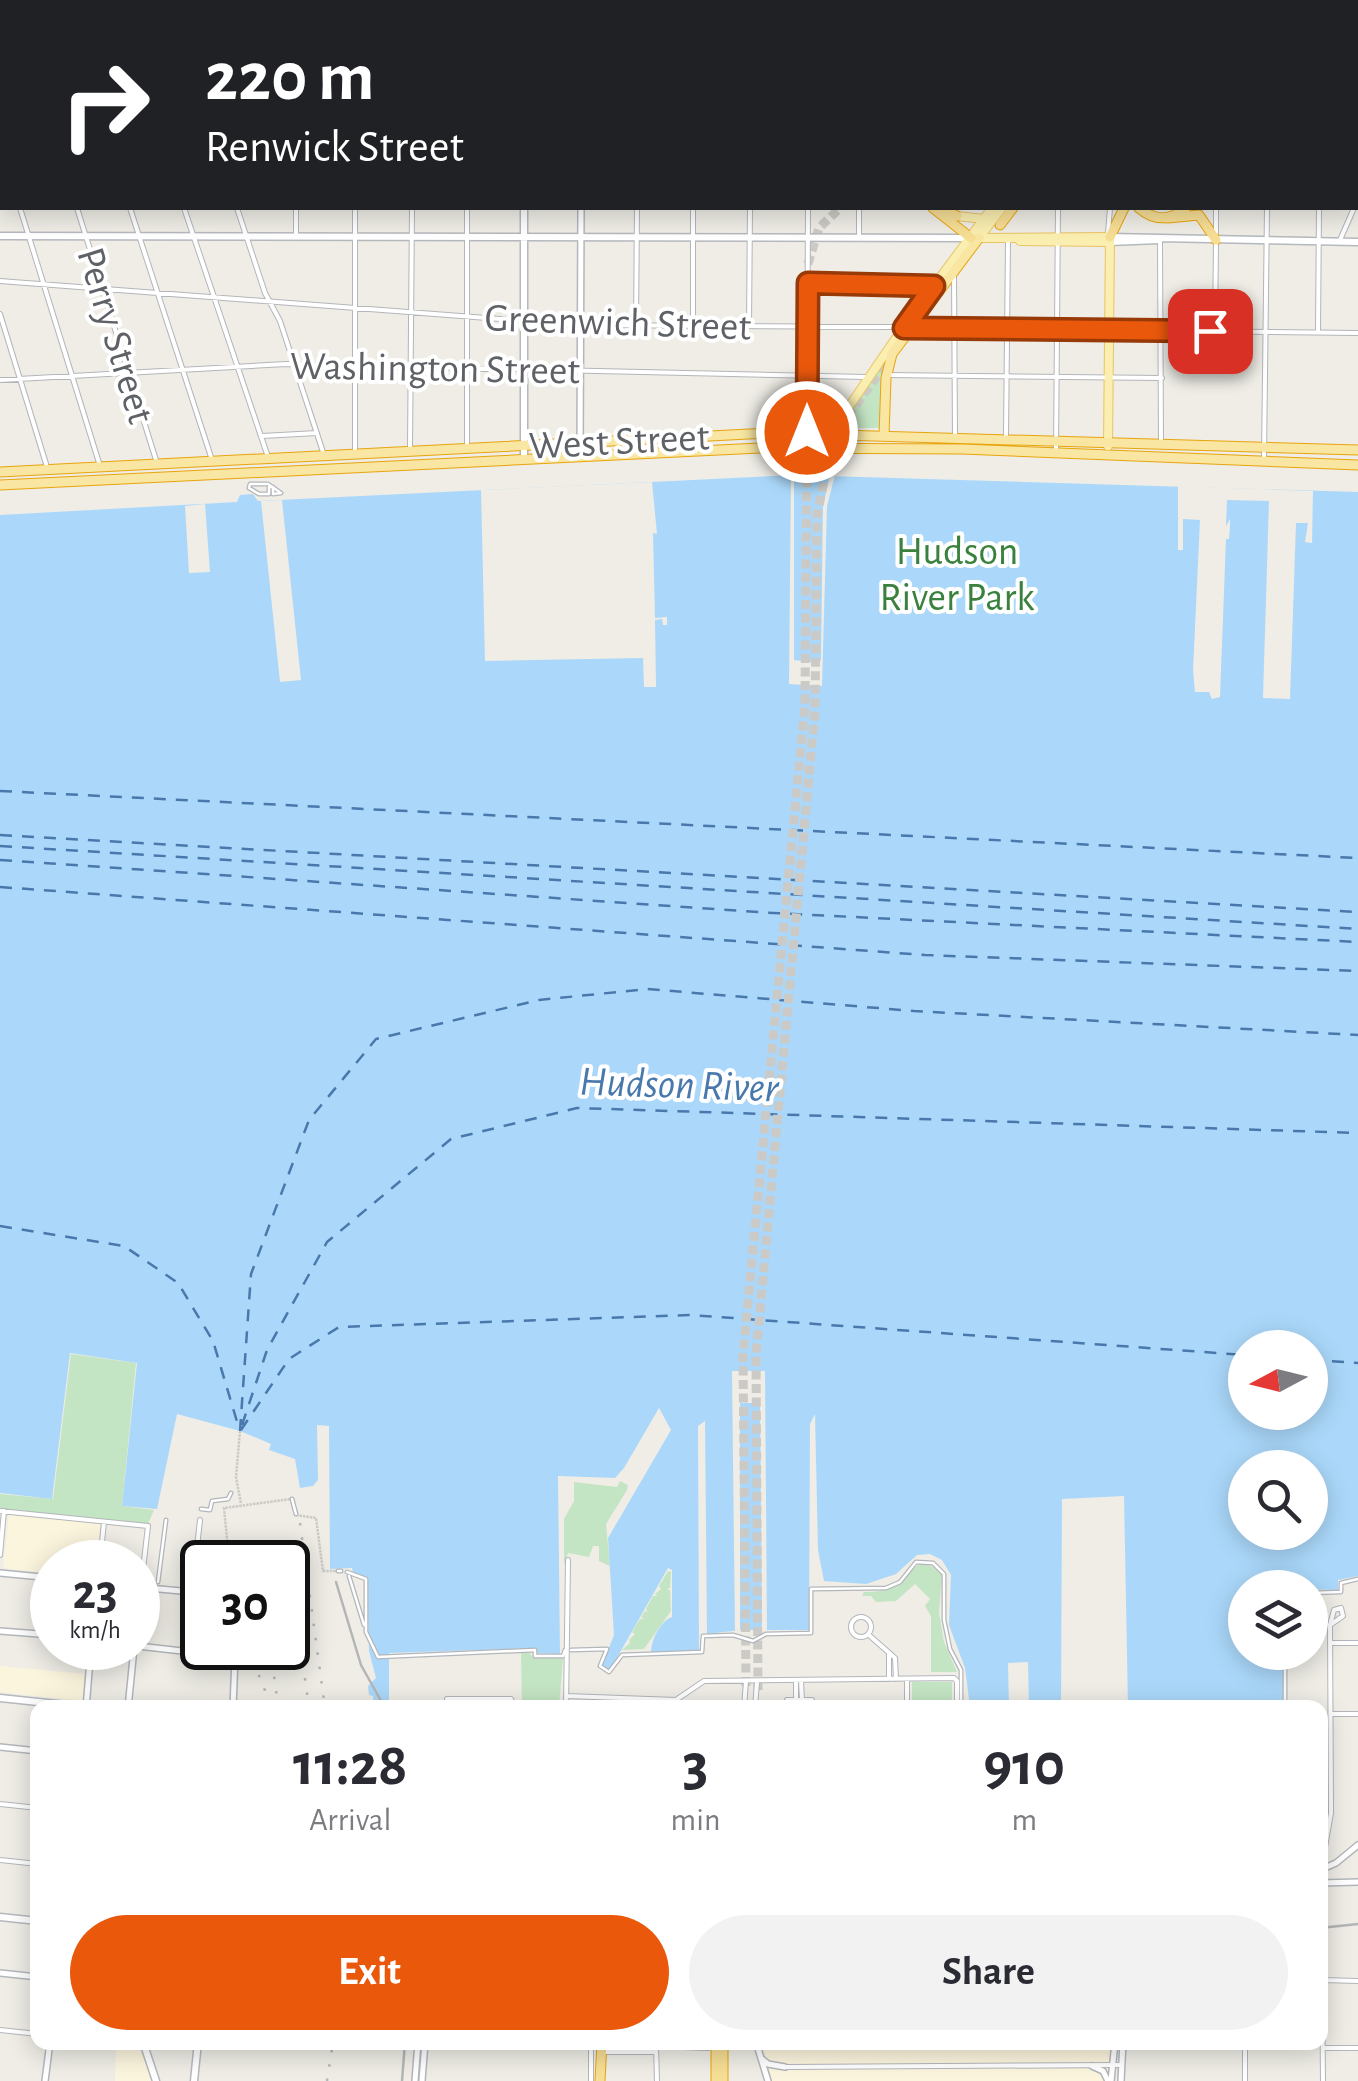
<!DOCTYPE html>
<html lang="en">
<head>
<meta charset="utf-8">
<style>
	body { margin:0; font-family:"Alegreya Sans",sans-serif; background:#f2f2f3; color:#2b2b33; height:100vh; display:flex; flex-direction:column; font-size:38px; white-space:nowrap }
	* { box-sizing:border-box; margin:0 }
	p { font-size:32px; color:#7c7c81 }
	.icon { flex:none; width:55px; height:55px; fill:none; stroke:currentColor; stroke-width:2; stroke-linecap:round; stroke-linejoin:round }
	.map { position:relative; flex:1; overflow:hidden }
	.side { position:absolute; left:30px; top:1700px; width:1298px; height:350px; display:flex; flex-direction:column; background:#fff; border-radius:20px; box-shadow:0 5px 25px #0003 }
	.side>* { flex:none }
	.top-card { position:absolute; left:0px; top:0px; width:1360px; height:210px; box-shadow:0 5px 25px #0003; background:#202124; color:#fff; overflow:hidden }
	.needle { width:65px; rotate:263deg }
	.controls { position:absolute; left:1228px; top:1330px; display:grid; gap:20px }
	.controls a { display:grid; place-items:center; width:100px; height:100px; border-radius:50%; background:#fff; box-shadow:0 5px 25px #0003; font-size:50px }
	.speed { position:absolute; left:30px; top:1540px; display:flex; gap:20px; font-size:50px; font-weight:700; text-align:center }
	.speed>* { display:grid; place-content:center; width:130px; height:130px; border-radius:50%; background:#fff; box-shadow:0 5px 25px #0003; line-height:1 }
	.speed small { font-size:25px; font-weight:400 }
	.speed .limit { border:5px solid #111; border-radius:15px; background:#fff; color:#111 }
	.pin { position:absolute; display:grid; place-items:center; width:85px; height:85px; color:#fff; margin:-42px; border-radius:20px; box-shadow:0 5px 15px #0006 }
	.me { position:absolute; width:110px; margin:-55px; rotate:0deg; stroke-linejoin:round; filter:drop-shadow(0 0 8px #0008) }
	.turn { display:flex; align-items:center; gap:35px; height:210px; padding:0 40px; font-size:45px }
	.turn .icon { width:130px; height:130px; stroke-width:2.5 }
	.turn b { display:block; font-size:70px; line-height:85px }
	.eta { display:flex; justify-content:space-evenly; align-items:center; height:170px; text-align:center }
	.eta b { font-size:60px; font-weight:600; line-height:70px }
	.action { display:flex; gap:20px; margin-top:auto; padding:20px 40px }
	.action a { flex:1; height:115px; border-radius:60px; background:#ea580c; color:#fff; font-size:40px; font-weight:600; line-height:115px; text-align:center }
	.action a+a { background:#f2f2f3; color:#2b2b33 }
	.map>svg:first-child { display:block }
	.commercial { fill:#fcf5de }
	.green { fill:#c4e5c4 }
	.water { fill:#abd8fa; fill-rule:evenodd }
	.pier { fill:#efede6 }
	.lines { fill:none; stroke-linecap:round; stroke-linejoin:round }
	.ferry { stroke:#4878ac; stroke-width:2.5; stroke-dasharray:12 10; stroke-linecap:butt }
	.pedestrian-tunnel { stroke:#cbcac6; stroke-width:2.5; stroke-dasharray:2.5 1; stroke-linecap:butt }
	.motorway-tunnel { stroke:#cbcac6; stroke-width:9; stroke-dasharray:9 4.5; stroke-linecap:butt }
	.pedestrian-casing { stroke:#b3b6ba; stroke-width:5 }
	.minor-casing { stroke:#b3b6ba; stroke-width:6 }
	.tertiary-casing { stroke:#b3b6ba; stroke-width:8 }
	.secondary-casing { stroke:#b5b8bd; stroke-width:9 }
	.primary-casing { stroke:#eac465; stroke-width:10 }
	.trunk-casing { stroke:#e8a40d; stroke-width:11 }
	.motorway-casing { stroke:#e8a40d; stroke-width:11 }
	.pedestrian { stroke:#fff; stroke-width:2.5 }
	.minor { stroke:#fff; stroke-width:4 }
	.tertiary { stroke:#fff; stroke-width:5 }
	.secondary { stroke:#fff; stroke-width:6 }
	.primary { stroke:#faeeb0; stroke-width:8 }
	.trunk { stroke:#f8e6a2; stroke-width:9 }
	.motorway { stroke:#f7de95; stroke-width:9 }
	.tram { stroke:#b4b5b6; stroke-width:2.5 }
	.rail { stroke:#b4b5b6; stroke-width:2.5; stroke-dasharray:2.5 12; stroke-linecap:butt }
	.route-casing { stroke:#983908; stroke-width:25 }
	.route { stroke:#ea580c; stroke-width:18 }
	.labels { text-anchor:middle; stroke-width:8; stroke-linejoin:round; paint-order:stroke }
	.street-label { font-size:40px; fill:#5e6166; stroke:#fff }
	.park-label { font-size:40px; fill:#39813d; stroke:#fff }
	.water-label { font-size:42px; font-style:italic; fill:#4878ac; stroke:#fff }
</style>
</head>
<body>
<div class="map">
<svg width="1358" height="2081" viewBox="0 0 1358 2081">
	<rect width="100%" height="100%" fill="#efede6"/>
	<path class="commercial" d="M9,1514L100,1524L97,1562H52V1574L3,1568Z
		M0,1666L86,1674L83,1701L0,1692Z
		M762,2043H1110V2065L1104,2081H772Z
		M116,2045L141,2049L152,2081H115Z"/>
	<path class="green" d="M882,366L881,428H842L840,427Z
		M71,1354L136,1363L122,1506L154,1510L148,1524L0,1509V1494L53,1499Z
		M620,1481L628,1485L627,1490L606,1524L610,1566L599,1561V1546H593L589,1557L568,1553L564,1565V1519L574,1501V1482L617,1487Z
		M922,1563L934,1567L942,1575L939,1613L944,1642L957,1672H931V1616L925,1606L930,1599L915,1584L896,1601L876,1602L871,1596H862L864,1592C906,1592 895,1578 922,1563Z
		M668,1571L671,1572L670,1588L667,1589L670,1590L671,1611L644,1649L622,1650L630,1643L629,1640L635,1634L632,1632L640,1619H644L641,1617L645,1611L648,1612L646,1609L653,1596H657L655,1594L661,1589L659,1586Z
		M521,1653H530L533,1658H563L559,1707H522Z
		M912,1682H952V1707H912Z"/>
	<path class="water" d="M795,475L1358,492V1576L1338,1580V1590L1245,1588V1652L1283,1653V1707H1128L1124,1496L1062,1499L1061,1707H1029L1028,1662L1008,1663L1009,1707H970L965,1668L949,1625L951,1575L942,1560L930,1554L917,1555L896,1574L866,1584L824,1581L818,1550L815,1414L810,1424L809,1630H741L707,1634L705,1421L698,1426L699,1651L651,1653C651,1639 661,1621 672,1617V1570L668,1568L610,1670L602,1665L614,1635L608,1538L671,1430L659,1408L624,1468L615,1478L558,1476L560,1654L537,1653V1648L389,1653V1707H374L373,1696L369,1695L368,1686L376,1678L369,1651L367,1577L353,1574L352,1568L330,1569L329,1426L317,1425L318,1480L313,1486L300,1488L295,1459L269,1450L271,1444L240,1431L177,1414L157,1509L122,1506L137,1363L70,1353L52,1499L0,1493V515L237,502L240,495L253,494L258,501ZM1245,1348H1310V1412H1245ZM1245,1468H1310V1532H1245Z"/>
	<path class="pier" d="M791,475H794V660L818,663L821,660L823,506L830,475H835L827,506L822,686L789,684Z
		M652,482L657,534L653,533L655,618L667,617V625H663L662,619L655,620L656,687H644L643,658L485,661L481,490Z
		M1178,486L1313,491L1312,543L1305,542L1308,523H1296L1290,699L1263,698L1269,501L1227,500L1226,526L1230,519V526L1229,539H1226L1220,697L1212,699L1209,692H1195L1193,670L1200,520L1183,519V550H1178Z
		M282,500L301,680L280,682L261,501Z
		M205,504L210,572L189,573L185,506Z
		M732,1371H765L767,1631L762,1630L760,1403H740V1630L735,1633Z"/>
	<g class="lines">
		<path class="ferry" d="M0,791L1358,858
			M0,835L1358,912
			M0,846L1358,929
			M0,860L773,913L1358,942
			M0,887L925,955L1358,971
			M0,1226L124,1246L178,1283L213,1341L238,1425
			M1310,1360L1358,1363
			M242,1425L267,1350L327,1242L451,1139L577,1108L1358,1133
			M241,1430L289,1359L339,1327L691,1315L1245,1355
			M240,1431L251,1274L309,1120L376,1039L539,1000L647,989L914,1011L1358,1035"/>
		<path class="pedestrian-tunnel" d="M240,1431L236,1477L241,1504
			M296,1515L316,1518L323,1571H336
			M229,1559L224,1508L291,1499"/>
		<path class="motorway-tunnel" d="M808,264L819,228L840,208
			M746,1686L743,1354L805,704L807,430
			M758,1690L756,1354L815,710L817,516L828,460L840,427L890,358"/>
		<defs>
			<path id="pedestrian" d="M723,0L726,2
				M250,484H268L281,493L273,494V487H269V494H259L249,488Z
				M292,1499L296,1514
				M201,1509L210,1510L212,1501L228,1499L231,1493
				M338,1571H341
				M347,1572L366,1579V1632L378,1657L535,1650V1656H563L565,1650
				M349,1576L364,1625
				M158,1582L166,1520
				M1310,1593L1341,1592V1583L1358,1579
				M571,1650L607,1649L600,1666L609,1672L622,1655L702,1652L703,1636L733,1635L753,1641L766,1634L811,1633V1589L886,1588L900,1582L916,1562L933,1563L944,1574V1620L950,1649L961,1670V1708
				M1285,1652V1708"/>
			<path id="minor" d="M9,0L10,2
				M61,0L62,2
				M115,0L116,2
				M169,0L170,2
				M185,0L187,2
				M243,0L244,2
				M299,0L301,2
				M359,0L361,2
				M438,0L439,2
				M489,0L490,2
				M852,0L857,2
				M972,0L977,2
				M1297,0L1303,2
				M203,2L205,0
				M212,2L215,0
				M393,2L397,0
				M564,2L565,0
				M637,2V0
				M694,2V0
				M816,2L818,0
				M938,2L940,0
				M1212,2L1213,0
				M1329,2L1330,0
				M1358,69V68
				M0,94L2,93
				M0,143L2,151
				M0,195L2,194
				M1358,200V199
				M20,208L100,466
				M77,208L156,460
				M130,208L212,460
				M184,208L268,457
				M237,208L265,293L280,321L323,452
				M296,208V236
				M693,208V326
				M1108,233L1110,208
				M1216,233V208
				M859,235V208
				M1340,240L1354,208
				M1160,242L1161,442
				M954,275L955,436
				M0,281L580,325L903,327
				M808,283L932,286
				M0,314L47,467
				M636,326L637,208
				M749,326L750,208
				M913,328L1358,333
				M1215,331L1216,242
				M1318,332L1319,208
				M886,375L1162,378
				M0,380L286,364L865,377
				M807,432L808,208
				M262,436L317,433
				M1006,436L1008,241
				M467,447V208
				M410,448L412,208
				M1056,452L1058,208
				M355,453V208
				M1264,458L1267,208
				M0,1511L148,1526L141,1587
				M0,1555L4,1511
				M100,1562L104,1522
				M192,1592L200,1520
				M851 1627a10 10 0 1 1 20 0a10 10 0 1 1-20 0Z
				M870,1636L895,1658L896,1679
				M1330,1643H1358
				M889,1654V1679
				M907,1679V1708
				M796,1681V1700
				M801,1681L802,1700
				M566,1696L676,1700L704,1681L954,1678L957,1681V1708
				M787,1700H812V1708
				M447,1708V1699H511L515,1708
				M566,1708L568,1560
				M744,1708L746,1681
				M755,1708L757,1682
				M1333,1714H1358
				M0,1804L38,1808
				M0,1860L38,1864
				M1323,1980L1358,1981
				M0,2030L38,2034
				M119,2042L144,2045
				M1323,2048H1358
				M606,2052H656
				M785,2067L1121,2065
				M591,2081V2042
				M657,2081L656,2046L708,2048
				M1245,2081V2042
				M1323,2081L1321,1870L1331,1813L1330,1625L1334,1610L1341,1608L1343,1616L1330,1625"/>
			<path id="tertiary" d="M1268,2L1270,0
				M580,455L581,208
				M0,1573L52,1578
				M138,1587L192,1592L189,1651
				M138,1628L141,1587
				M0,1631L52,1635
				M138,1646L235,1657L233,1708
				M86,1708L91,1648
				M128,1708L134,1648
				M0,1747L38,1751
				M1320,1870L1336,1863L1358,1845
				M1320,1883L1358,1882
				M0,1973L38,1977
				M756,2042L768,2081
				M762,2059L768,2064L785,2067
				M1092,2066L1103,2071L1108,2081
				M45,2081L50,2042
				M415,2081L418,2042
				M422,2081L425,2042
				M1111,2081L1115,2042
				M1121,2081L1123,2042"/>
			<path id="secondary" d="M70,0L79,2
				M1083,0L1089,2
				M0,236L969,238
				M1110,237L1358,242
				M1109,242L1159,240
				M524,457V208
				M0,1698L95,1708
				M0,1917L38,1921
				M143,2042L156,2081
				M194,2081L198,2042"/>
			<path id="primary" d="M657,0L671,2
				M581,2V0
				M964,2V0
				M1036,2L1037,0
				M1145,2L1147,0
				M957,216L984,219
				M979,238L1110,237L1108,446
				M979,238L1002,208
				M1020,241L1106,242
				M835,447L837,424L907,322L992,208"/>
			<path id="trunk" d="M884,436L886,378L892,354L979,238
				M0,472L771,433L1358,450
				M0,485L760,448L962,449L1358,465"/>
			<path id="motorway" d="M933,208L971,238
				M941,208L957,216
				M1139,208C1154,221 1171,221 1186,208
				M1168,218L1199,215L1216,240
				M1000,225L1013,208
				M1110,237L1124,208
				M716,2042V2081
				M723,2042V2081
				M600,2081L602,2042"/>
		</defs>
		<use href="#pedestrian" class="pedestrian-casing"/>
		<use href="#minor" class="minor-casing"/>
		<use href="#tertiary" class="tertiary-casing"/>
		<use href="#secondary" class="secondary-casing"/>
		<use href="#primary" class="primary-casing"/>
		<use href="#trunk" class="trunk-casing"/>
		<use href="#motorway" class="motorway-casing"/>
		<use href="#pedestrian" class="pedestrian"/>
		<use href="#minor" class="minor"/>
		<use href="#tertiary" class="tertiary"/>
		<use href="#secondary" class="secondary"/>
		<use href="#primary" class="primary"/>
		<use href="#trunk" class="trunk"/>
		<use href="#motorway" class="motorway"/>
		<path class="tram" d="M336,1582L361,1665L385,1708
			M1320,1928L1358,1924
			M402,2081L405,2042"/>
		<path class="rail" d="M300,1523L325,1708
			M299,1635L309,1708
			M248,1648L272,1708
			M270,1648L277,1697
			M327,2081L333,2042"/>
	</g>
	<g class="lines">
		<defs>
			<path id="route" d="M807,432L808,283L934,286L904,328L1210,331"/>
		</defs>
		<use href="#route" class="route-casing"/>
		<use href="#route" class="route"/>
	</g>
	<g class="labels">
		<g class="street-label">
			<text transform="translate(618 321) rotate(2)" y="14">Greenwich Street</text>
			<text transform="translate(117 335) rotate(73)" y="14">Perry Street</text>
			<text transform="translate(435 367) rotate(1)" y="14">Washington Street</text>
			<text transform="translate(619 440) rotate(-3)" y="14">West Street</text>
		</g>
		<g class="park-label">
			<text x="957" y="564">Hudson<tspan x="957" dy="46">River Park</tspan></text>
		</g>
		<g class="water-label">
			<text transform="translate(679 1083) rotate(2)" y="15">Hudson River</text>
		</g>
	</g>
</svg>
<div class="controls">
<a><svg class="needle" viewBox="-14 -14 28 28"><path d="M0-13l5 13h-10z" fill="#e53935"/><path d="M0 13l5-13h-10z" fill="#7c7c81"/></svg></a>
<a><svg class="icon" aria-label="search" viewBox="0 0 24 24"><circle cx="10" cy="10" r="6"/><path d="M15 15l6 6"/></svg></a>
<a><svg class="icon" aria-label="layers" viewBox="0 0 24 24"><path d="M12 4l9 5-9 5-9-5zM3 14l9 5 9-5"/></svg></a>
</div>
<div class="speed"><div>23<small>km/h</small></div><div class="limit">30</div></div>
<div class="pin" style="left:1210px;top:331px;background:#d93025"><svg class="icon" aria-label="arrive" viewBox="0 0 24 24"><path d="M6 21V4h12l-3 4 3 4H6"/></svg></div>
<svg class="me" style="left:807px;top:432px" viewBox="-20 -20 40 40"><circle r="17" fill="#ea580c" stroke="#fff" stroke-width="3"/><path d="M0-11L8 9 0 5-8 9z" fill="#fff"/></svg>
<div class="top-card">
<div class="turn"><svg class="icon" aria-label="right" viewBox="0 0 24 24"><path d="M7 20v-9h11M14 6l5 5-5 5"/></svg><div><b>220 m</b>Renwick Street</div></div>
</div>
<section class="side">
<div class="eta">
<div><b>11:28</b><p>Arrival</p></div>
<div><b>3</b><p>min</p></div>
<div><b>910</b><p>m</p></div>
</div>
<div class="action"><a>Exit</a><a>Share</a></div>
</section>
</div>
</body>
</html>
